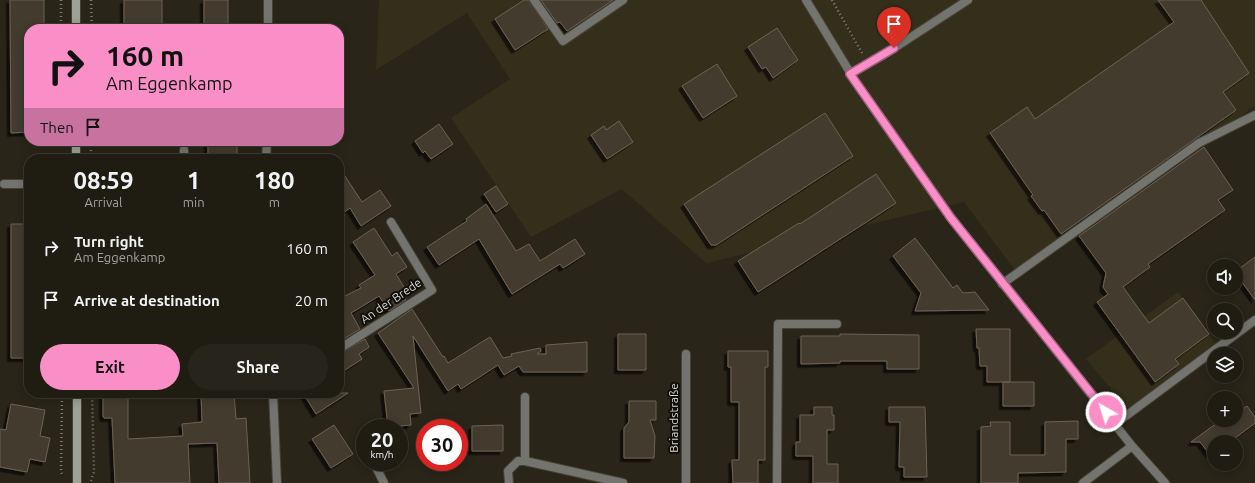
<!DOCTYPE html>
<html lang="en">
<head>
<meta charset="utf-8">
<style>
	body { margin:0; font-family:Ubuntu,sans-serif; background:#27251b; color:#f1f3f6; height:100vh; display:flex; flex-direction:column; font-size:15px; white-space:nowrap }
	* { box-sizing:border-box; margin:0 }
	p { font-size:13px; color:#a1a19f }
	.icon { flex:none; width:22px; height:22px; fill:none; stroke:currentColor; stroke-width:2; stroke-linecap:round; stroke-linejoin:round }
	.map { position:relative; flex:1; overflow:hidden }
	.sheet { position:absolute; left:24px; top:154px; width:320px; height:244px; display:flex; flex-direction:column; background:#1f1c12; border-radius:16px; box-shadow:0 2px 10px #0003,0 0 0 1px #3c3a32 }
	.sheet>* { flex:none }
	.guide { position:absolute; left:24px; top:24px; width:320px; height:122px; border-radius:16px; box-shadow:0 2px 10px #0003,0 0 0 1px #3c3a32; background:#fa8fc7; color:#111; overflow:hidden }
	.controls { position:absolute; left:1207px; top:259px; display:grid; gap:8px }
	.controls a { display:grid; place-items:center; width:36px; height:36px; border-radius:50%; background:#1f1c12; box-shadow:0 2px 10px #0003,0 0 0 1px #3c3a32; font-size:20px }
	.speed { position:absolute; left:356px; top:419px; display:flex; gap:8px; font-size:20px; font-weight:700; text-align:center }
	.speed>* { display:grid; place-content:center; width:52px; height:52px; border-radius:50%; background:#1f1c12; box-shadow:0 2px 10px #0003,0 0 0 1px #3c3a32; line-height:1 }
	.speed small { font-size:10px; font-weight:400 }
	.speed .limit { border:6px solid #d22; background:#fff; color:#111 }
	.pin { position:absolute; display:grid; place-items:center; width:34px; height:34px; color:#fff; margin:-41px -17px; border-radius:50% 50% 50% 0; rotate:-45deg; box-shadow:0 0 4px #0007 }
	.pin .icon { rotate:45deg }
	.me { position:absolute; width:44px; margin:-22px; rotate:321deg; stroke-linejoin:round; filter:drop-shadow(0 0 3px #0008) }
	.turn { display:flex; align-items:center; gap:14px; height:84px; padding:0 16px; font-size:18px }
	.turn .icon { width:52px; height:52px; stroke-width:2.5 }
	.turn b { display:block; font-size:28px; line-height:34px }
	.then { display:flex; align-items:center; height:38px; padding:0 16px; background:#0003; gap:8px; font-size:15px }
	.eta { display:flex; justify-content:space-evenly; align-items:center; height:68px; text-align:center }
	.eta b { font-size:24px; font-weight:600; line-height:28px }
	.button { display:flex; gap:8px; margin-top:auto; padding:8px 16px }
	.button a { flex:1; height:46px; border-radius:24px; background:#fa8fc7; color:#111; font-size:16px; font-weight:600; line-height:46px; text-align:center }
	.button a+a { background:#27251b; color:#f1f3f6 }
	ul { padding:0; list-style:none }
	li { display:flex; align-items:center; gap:12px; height:52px; padding:0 16px }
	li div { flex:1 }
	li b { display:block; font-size:15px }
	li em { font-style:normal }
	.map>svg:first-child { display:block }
	.built { fill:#342f1b }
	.building { fill:#433a2e; stroke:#6c6255; filter:url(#shadow) }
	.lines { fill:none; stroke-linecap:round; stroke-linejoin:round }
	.lane-casing { stroke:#454135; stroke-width:10 }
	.street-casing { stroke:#454135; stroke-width:10 }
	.secondary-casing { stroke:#454135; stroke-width:10 }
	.path { stroke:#7f7c71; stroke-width:2.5; stroke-dasharray:1 3; stroke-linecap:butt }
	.lane { stroke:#72746d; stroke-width:8 }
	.street { stroke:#72746d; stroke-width:8 }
	.secondary { stroke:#9ea196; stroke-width:8 }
	.route-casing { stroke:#a25d81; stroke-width:10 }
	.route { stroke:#fa8fc7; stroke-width:7 }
	.labels { text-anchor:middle; stroke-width:4; stroke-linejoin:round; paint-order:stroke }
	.street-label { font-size:12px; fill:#d8d6cd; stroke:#100f09 }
</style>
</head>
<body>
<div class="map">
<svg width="1255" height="483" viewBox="0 0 1255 483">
	<defs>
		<filter id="shadow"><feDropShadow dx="-3.5" dy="3.5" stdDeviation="0" flood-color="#0009"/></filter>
	</defs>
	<rect width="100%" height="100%" fill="#292518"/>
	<path class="built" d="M379,0H1255V106L1017,273L964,202L706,263L622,189L531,237L451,118L510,79L467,13L376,70Z
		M1178,292L1220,349L1131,413L1086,359Z"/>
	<path class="building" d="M10,0H44V29H29V132L11,133Z
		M124,0H162V29H124Z
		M204,0H228V29H204Z
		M524,0H529L548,29L515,50L495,19Z
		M541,0H613L567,31L560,22L557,23Z
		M1158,0H1201L1249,73L1223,92L1236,110L1061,234L1044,210L1042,211L1031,196L1033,195L990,133L1027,107L1035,119L1174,22Z
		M777,28L798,60L773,78L766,67L762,69L748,47Z
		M717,64L737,96L703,118L682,86Z
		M825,113L853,156L716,245H711L684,204Z
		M619,121L633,142L607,159L591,135L604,126L606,130Z
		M439,124L453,144L431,159L425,151L423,153L415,141Z
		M208,141H237V159H208Z
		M1204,147L1233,190L1218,200L1225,210L1148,264L1150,267L1123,287L1149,323L1183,298L1209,334L1175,359L1179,364L1155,382L1097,302L1108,294L1103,287L1106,273L1079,236Z
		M343,173L362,202L380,190L391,206L361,226L350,208L339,216V176Z
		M876,174L896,203L758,292L738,261L799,223L800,224Z
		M496,186L508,204L496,212L484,194Z
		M486,204L516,251L529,244L540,261L575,239L585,254L563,268L560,264L512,294L479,239L439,265L427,247L467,221L466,219Z
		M11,224H29V358H11Z
		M374,228L392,256L397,252L407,267L396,274L407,292L403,295L406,300L389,311L379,296L351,313L360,329L339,342V289L343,297L361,288L359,285L375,275L353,242Z
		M915,238L953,288L957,285L963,293L975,292L989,310L915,311L921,293L893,256Z
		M1255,257V300L1236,274V271Z
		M412,309L443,357L444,356L448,363L490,337L503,358L512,356L511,354L540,348L541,351L537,354H546V345L587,342V372H523L519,366L504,375L498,365L461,389L458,384L448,391L413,336L421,413L410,414L411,425L388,427L384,391L414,388L378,333Z
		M976,329H1010V382H987V366H980L979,348H977Z
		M618,334H646V370H618Z
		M840,334L919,335V369H887V361H840V363L801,364V336H840Z
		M365,339L369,347L359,354L362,359L339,374V354Z
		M728,351H768V367H765V460H758V483H733L732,460H739V402H731V367H728Z
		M1003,382H1034V406H1003Z
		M103,393H128V439L183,436L182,424L202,422L201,393H234L236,419L246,418L250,483H219L217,443L188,444L190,483H115L112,418H104L103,416Z
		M303,393H348L316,414Z
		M629,401H656V420H650L655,436L654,458H624V428L629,422Z
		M11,404L45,410L40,436L50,438L45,462L30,459L27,472L0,467V429L6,430Z
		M1247,406L1255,417V423L1230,442H1214V460L1200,442H1191L1221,420H1236V414Z
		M814,407H832V415H834V430H827V464H838V483H813V456H796V442H800V415H814Z
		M889,407H925L927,477H904V467H899L900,422H889Z
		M1078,421V439H1066V472L1018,473V483H981V427L991,426L990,422H1010V455H1045V422Z
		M334,425L353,454L331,468L312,439Z
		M503,425V451H472V426Z"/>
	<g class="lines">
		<defs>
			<path id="lane" d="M534,0L563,41L623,0
				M1002,284L1199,143L1255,115
				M1115,424L1255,320
				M525,461L623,483
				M376,467L384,483
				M509,483L508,471L518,461H525V397
				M777,483L778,324H837"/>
			<path id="street" d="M806,0L857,84L951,218L1132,446L1165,483
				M268,29V0
				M850,74L882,56L968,0
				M184,150V159
				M266,159L267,141
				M4,184H29
				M339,349L432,290L391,222
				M273,393L277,483
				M686,483V354
				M1083,483L1132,446"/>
			<path id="secondary" d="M76,0V29
				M76,141V159
				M77,393V483"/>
		</defs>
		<use href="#lane" class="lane-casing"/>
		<use href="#street" class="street-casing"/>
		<use href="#secondary" class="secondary-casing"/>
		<path class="path" d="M61,0V29
			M91,0L92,29
			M832,0L862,53
			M91,159V141
			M62,393L61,472L63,476
			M91,481L94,472L92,393"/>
		<use href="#lane" class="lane"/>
		<use href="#street" class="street"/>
		<use href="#secondary" class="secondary"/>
	</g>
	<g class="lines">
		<defs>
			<path id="route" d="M894,48L850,74L951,218L1106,412"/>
		</defs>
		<use href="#route" class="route-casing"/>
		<use href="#route" class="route"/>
	</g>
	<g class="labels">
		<g class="street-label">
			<text transform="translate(391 301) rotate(-34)" y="4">An der Brede</text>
			<text transform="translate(674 418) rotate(-90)" y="4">Briandstraße</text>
		</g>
	</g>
</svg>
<div class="controls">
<a><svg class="icon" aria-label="sound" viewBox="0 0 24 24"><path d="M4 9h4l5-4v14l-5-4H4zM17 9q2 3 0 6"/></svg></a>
<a><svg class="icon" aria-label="search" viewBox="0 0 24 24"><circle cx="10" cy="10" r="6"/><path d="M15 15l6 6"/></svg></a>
<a><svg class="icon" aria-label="layers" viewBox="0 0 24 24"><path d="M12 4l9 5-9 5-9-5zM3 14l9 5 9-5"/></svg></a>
<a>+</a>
<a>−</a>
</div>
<div class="speed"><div>20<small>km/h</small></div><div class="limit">30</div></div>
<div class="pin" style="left:894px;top:48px;background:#d93025"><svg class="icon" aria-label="arrive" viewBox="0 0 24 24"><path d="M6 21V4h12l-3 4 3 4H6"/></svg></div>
<svg class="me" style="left:1106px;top:412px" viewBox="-20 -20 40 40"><circle r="17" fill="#fa8fc7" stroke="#fff" stroke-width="3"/><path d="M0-11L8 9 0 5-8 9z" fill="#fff"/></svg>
<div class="guide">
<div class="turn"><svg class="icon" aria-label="right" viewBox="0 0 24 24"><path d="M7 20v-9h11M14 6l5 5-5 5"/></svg><div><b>160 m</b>Am Eggenkamp</div></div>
<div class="then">Then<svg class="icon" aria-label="arrive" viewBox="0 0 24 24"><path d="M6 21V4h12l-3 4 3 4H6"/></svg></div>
</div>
<section class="sheet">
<div class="eta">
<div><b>08:59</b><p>Arrival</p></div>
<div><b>1</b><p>min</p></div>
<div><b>180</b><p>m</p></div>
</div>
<ul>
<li><svg class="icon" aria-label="right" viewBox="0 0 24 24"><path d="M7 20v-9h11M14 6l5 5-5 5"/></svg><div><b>Turn right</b><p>Am Eggenkamp</p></div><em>160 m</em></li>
<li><svg class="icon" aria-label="arrive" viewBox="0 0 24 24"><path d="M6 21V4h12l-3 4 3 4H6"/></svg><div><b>Arrive at destination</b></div><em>20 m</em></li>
</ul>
<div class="button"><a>Exit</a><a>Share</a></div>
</section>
</div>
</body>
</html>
